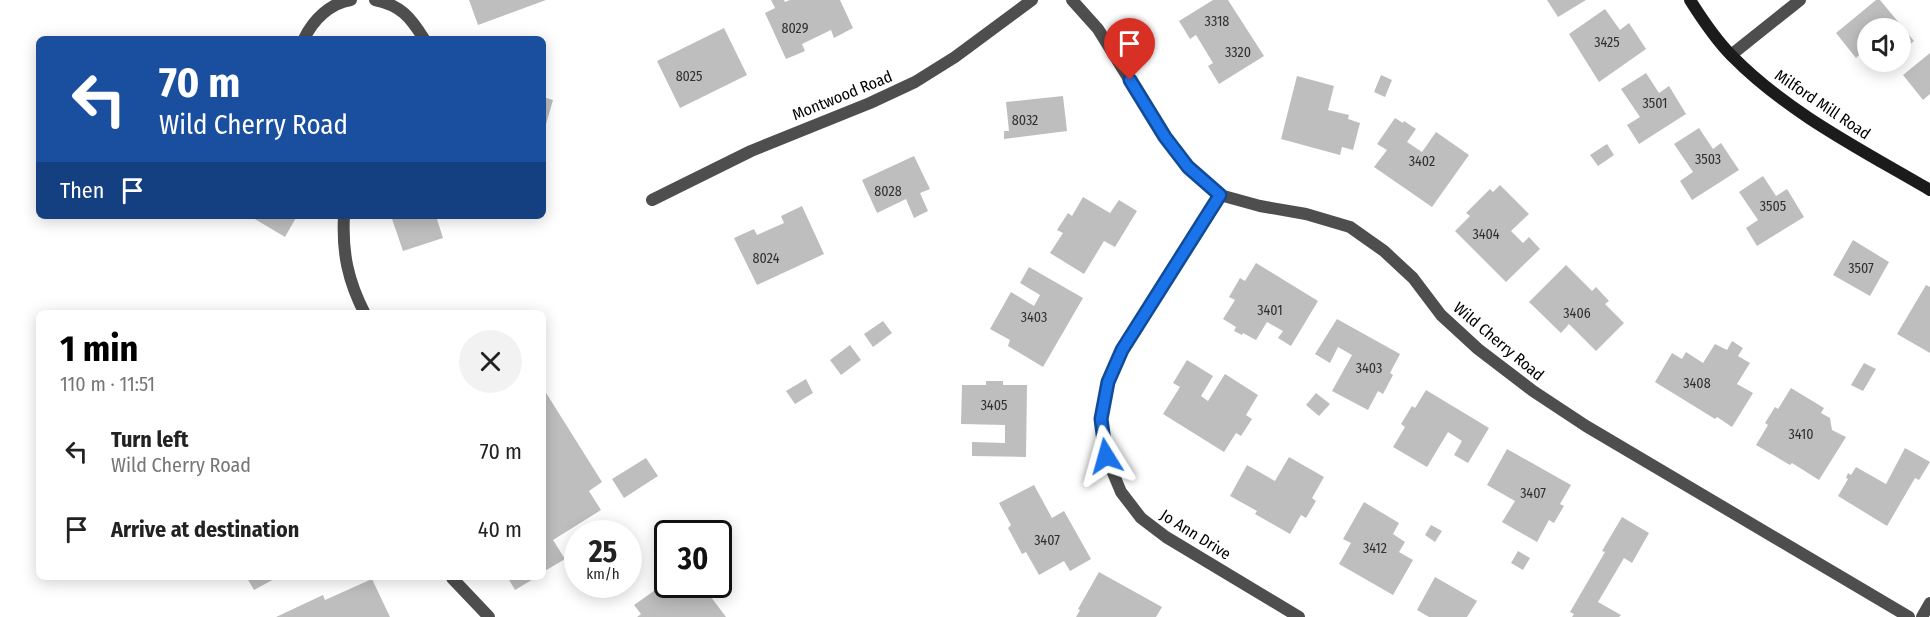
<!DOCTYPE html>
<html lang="en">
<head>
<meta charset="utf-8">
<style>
	body { margin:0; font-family:"Fira Sans Condensed",sans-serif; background:#f2f2f2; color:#222; height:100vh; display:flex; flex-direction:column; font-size:22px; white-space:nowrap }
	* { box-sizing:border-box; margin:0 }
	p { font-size:20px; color:#767676 }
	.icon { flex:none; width:33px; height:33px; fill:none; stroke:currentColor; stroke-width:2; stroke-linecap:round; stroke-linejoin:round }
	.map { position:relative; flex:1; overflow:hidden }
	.details { position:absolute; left:36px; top:310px; width:510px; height:270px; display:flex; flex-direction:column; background:#fff; border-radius:9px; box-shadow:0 3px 15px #0003 }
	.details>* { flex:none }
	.guide { position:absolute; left:36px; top:36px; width:510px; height:183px; border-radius:9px; box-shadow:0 3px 15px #0003; background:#1a4fa0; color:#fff; overflow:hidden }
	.controls { position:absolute; left:1857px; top:18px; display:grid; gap:12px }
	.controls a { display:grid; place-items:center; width:54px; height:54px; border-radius:50%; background:#fff; box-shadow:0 3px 15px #0003; font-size:30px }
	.speed { position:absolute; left:564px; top:520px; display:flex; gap:12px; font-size:30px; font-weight:700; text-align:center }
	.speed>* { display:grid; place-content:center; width:78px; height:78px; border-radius:50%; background:#fff; box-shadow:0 3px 15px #0003; line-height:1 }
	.speed small { font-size:15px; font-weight:400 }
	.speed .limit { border:3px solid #111; border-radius:9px; background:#fff; color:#111 }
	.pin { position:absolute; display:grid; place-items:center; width:51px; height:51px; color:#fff; margin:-62px -26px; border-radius:50% 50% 50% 0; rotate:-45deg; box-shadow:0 0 6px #0007 }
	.pin .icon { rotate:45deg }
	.me { position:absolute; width:66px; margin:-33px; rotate:352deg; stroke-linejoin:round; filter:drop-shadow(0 0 4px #0008) }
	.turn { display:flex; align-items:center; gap:21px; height:126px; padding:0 24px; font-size:27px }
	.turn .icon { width:78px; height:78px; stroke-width:2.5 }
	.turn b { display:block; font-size:42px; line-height:51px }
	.then { display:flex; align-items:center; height:57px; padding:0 24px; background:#0003; gap:12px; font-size:22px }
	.round { display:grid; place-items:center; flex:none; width:63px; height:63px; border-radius:32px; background:#f2f2f2 }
	.summary { display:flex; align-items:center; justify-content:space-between; height:102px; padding:0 24px }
	h1 { font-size:36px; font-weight:700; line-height:45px; color:#000 }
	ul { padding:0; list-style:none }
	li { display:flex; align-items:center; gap:18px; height:78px; padding:0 24px }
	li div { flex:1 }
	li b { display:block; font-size:22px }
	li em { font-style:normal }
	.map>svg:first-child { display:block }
	.building { fill:#bebebe }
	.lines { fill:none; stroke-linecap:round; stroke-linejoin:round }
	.lane { stroke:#4e4e4e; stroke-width:12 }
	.street { stroke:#4e4e4e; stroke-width:12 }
	.secondary { stroke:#1b1b1b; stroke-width:12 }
	.route-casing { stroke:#114b97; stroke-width:15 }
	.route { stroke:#1a73e8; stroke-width:10 }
	.labels { text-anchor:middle; stroke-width:4.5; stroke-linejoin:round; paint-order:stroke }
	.number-label { font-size:14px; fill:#303030 }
	.street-label { font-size:16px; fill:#000; stroke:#fff }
</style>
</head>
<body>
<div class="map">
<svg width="1930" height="617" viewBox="0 0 1930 617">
	<rect width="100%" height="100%" fill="#fff"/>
	<path class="building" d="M469,0H546L478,25Z
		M771,0H784L785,2L790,0H840L853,28L834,38L831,30L802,44L805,51L786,59L765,13L775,8Z
		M1213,0H1228L1264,56L1219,84L1208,66L1213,63L1196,35L1190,39L1179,21Z
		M1547,0H1586L1558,17Z
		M1876,0H1880L1914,41L1900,53V28H1868V54L1864,50L1856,58L1836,33Z
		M1605,9L1620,30L1629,23L1646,49L1599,82L1569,34Z
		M724,28L747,75L680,108L657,61Z
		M1930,53V94L1923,100L1903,75Z
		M1873,62H1890L1880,70Z
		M1646,73L1659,93L1669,86L1686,114L1639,144L1627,125L1640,117L1621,89Z
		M1381,75L1392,80L1385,97L1374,92Z
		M1297,76L1334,86L1328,110L1349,115L1348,119L1360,123L1353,150L1342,147L1340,155L1281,139Z
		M1063,96L1067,131L1004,139V131H1009L1006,102Z
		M543,97L553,100L544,131H543Z
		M1395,118L1403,123L1404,121L1416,129L1407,142L1422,152L1436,132L1469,155L1432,207L1374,167L1387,150L1377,144Z
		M1699,128L1713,149L1721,143L1739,170L1692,200L1680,181L1693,172L1674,144Z
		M1607,144L1614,155L1598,166L1590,155Z
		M914,156L930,189L920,193L928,211L914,218L906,199L877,213L862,180Z
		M1763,176L1776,196L1787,189L1804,217L1757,246L1746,228L1758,220L1739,192Z
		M1500,185L1529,214L1511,231L1523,243L1529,237L1540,249L1506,282L1455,231L1470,216L1466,213L1490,189L1493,192Z
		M1083,197L1110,213L1119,200L1137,211L1115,247L1104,241L1084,274L1050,253L1063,233L1057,230L1068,213L1072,216Z
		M802,206L824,254L757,285L734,238L754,229L757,235L784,223L781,216Z
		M250,216H297L285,237Z
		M391,216H436L443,238L403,251Z
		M1853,240L1889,262L1870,296L1833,275Z
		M1256,263L1318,301L1291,346L1278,338L1283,331L1267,322L1256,340L1243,333L1242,335L1234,331L1236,327L1223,319L1235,300L1229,297L1240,278L1245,281Z
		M1566,265L1592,291L1596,287L1609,301L1605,304L1624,323L1596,351L1569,324L1561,333L1529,302Z
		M1029,267L1083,298L1043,367L1008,346L1010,340L990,329L1011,292L1034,306L1040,295L1020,283Z
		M1926,285L1930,287V353L1897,334Z
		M1337,319L1400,354L1390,373L1393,375L1383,394L1378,391L1368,410L1332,391L1352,355L1338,347L1330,363L1315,354Z
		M883,321L892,333L873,347L864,334Z
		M1732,341L1743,348L1738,356L1750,363L1737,384L1753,393L1732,427L1717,417L1715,419L1655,382L1672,353L1682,359L1686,352L1703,363L1715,344L1727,350Z
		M850,345L861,360L841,375L830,360Z
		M1187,360L1213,376L1201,396L1208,401L1225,374L1258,395L1246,415L1252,419L1241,436L1236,433L1224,452L1163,414L1180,387L1173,383Z
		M1864,363L1876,369L1863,391L1851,385Z
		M806,379L813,393L795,404L786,391Z
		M986,381H1003V385H1027L1026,457L972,456V442L1005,443V425L961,424L962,385H986Z
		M543,388L602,482L589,491L601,510L553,540L565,559L543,572Z
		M1791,388L1824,408L1821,413L1830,418L1832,430L1846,437L1819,480L1792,463L1790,465L1756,445L1768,425L1765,423L1775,407L1778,409Z
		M1426,390L1489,428L1468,463L1454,455L1462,441L1448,432L1427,467L1393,447L1405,427L1401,424L1412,406L1415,408Z
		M1316,393L1330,404L1319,416L1306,405Z
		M1905,448L1930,462L1919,480L1915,478L1887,526L1838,496L1848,479L1846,478L1848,473L1851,475L1856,467L1886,484Z
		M1507,449L1571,485L1560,504L1564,506L1554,523L1549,520L1537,542L1502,522L1515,501L1487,485Z
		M1289,457L1324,477L1312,498L1316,501L1306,518L1301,515L1290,534L1255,514L1257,511L1230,496L1247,465L1275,481Z
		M646,458L658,476L624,498L612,479Z
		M1034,485L1052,518L1064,511L1091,559L1070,571L1064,561L1039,575L1026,552L1022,554L1008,528L1011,525L999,503Z
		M1364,502L1399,523L1393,534L1405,542L1399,552L1413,560L1393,595L1339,564L1351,543L1343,539Z
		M1622,517L1649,533L1632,563L1624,558L1598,602L1621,615L1619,617H1572L1574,614L1570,612L1605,552L1602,551Z
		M1431,525L1442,531L1435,542L1425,535Z
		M1518,551L1530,558L1523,570L1511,563Z
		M1099,572L1162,607L1156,617H1076L1080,610L1078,609Z
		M1435,577L1477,601L1467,617H1429L1417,610Z
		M247,578H276L254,590Z
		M508,578H535L515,590Z
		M372,579L390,617H276L323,595L325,600Z
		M668,581V585H702L726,617H637L641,614L634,605Z"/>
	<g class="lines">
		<path class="lane" d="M344,216C342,253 348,281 365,314
			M452,578L489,617"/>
		<path class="street" d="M375,0C401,5 411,18 424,39
			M1072,0L1098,29L1165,137L1188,167L1220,195L1260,206L1306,214L1350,227L1384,251L1413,278L1441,315L1478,349L1533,391L1586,426L1909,617
			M304,39C313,20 330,3 351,0
			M1731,55L1800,0
			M1220,195L1122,350L1109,382L1101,419L1106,456L1121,492L1141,518L1166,537L1299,617
			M652,200L751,151L870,103L915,82L955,57L1032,0
			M1922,617L1930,603"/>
		<path class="secondary" d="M1690,0C1702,19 1716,40 1732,56C1788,113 1862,150 1930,190"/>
	</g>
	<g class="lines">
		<defs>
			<path id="route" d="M1106,456L1101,419L1108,382L1122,350L1220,195L1188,167L1165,137L1130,80"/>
		</defs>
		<use href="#route" class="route-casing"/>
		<use href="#route" class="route"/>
	</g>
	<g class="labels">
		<g class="number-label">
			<text x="1217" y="26">3318</text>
			<text x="795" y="33">8029</text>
			<text x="1607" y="47">3425</text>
			<text x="1238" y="57">3320</text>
			<text x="689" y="81">8025</text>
			<text x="1655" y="108">3501</text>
			<text x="1025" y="125">8032</text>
			<text x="1708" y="164">3503</text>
			<text x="1422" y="166">3402</text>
			<text x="888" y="196">8028</text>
			<text x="1773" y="211">3505</text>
			<text x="1486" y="239">3404</text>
			<text x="766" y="263">8024</text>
			<text x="1861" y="273">3507</text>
			<text x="1270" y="315">3401</text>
			<text x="1577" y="318">3406</text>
			<text x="1034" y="322">3403</text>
			<text x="1369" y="373">3403</text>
			<text x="1697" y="388">3408</text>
			<text x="994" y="410">3405</text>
			<text x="1801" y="439">3410</text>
			<text x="1533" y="498">3407</text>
			<text x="1047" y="545">3407</text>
			<text x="1375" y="553">3412</text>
		</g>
		<g class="street-label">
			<text transform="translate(842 95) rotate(-22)" y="6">Montwood Road</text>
			<text transform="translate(1823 104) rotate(34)" y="6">Milford Mill Road</text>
			<text transform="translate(1499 341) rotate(40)" y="6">Wild Cherry Road</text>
			<text transform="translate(1196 534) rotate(32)" y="6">Jo Ann Drive</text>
		</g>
	</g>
</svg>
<div class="controls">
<a><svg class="icon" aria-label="sound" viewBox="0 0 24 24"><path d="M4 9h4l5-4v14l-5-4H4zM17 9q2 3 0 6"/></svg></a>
</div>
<div class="speed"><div>25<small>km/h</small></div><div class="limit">30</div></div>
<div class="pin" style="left:1130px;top:80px;background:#d93025"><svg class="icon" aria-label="arrive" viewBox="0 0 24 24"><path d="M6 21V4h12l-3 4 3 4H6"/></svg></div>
<svg class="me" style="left:1106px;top:456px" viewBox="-20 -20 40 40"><path d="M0-17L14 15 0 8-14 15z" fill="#1a73e8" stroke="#fff" stroke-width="4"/></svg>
<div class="guide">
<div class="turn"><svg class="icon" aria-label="left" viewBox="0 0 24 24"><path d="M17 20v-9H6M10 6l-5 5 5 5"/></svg><div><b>70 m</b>Wild Cherry Road</div></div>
<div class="then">Then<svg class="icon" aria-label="arrive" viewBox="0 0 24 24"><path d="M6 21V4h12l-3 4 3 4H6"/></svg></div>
</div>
<section class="details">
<div class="summary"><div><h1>1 min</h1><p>110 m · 11:51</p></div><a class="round"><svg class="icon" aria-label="close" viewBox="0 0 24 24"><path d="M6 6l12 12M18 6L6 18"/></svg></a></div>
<ul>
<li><svg class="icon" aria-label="left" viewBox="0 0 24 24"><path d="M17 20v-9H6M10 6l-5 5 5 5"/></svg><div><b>Turn left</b><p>Wild Cherry Road</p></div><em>70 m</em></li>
<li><svg class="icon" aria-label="arrive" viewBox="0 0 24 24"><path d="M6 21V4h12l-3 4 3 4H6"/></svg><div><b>Arrive at destination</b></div><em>40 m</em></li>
</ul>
</section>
</div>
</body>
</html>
